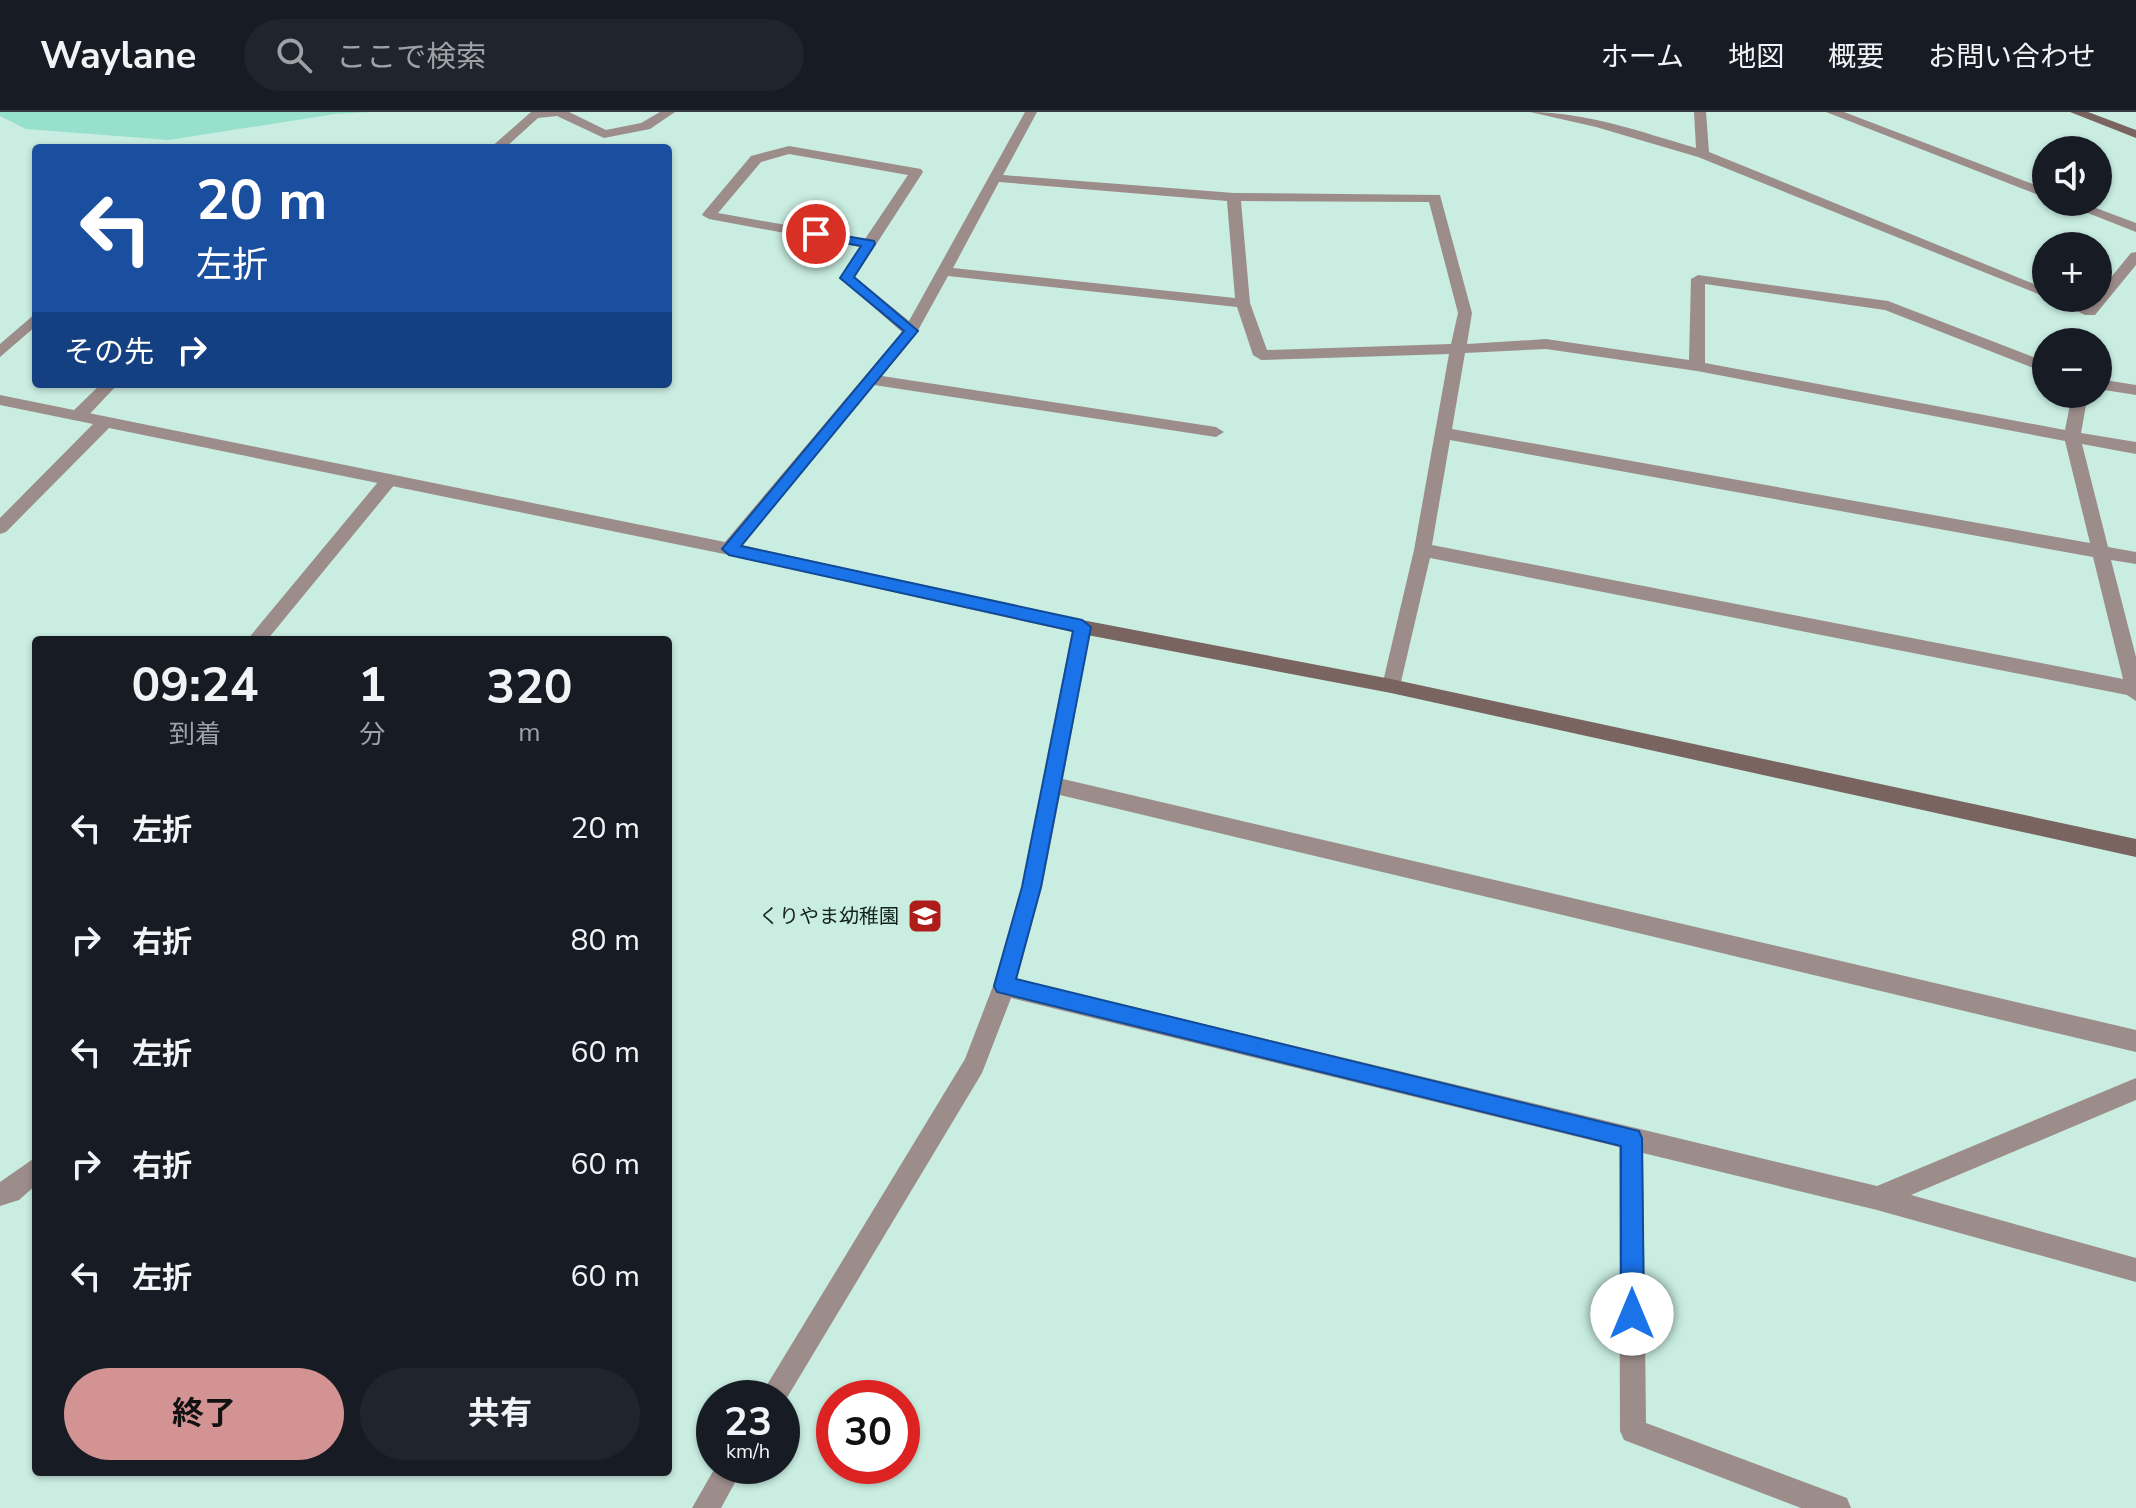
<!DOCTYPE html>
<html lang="ja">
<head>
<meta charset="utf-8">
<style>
	body { margin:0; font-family:"Nunito Sans","Noto Sans JP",sans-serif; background:#20242c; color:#f1f3f6; height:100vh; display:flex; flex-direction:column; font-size:30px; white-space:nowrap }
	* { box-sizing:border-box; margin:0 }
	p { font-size:26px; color:#9ea1a6 }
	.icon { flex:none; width:44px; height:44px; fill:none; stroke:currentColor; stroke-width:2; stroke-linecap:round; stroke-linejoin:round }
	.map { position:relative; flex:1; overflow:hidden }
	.sheet { position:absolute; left:32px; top:524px; width:640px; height:840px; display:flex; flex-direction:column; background:#171b24; border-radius:8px; box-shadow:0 2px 6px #0004 }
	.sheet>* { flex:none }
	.hud { position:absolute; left:32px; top:32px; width:640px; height:244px; border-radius:8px; box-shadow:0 2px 6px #0004; background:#1a4fa0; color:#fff; overflow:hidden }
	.controls { position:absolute; left:2032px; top:24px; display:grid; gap:16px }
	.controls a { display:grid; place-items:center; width:80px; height:80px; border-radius:50%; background:#171b24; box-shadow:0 2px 6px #0004; font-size:40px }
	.speed { position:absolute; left:696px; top:1268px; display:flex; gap:16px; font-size:40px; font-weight:700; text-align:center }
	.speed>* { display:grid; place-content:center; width:104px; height:104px; border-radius:50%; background:#171b24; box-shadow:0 2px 6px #0004; line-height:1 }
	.speed small { font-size:20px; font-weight:400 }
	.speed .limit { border:12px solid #d22; background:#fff; color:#111 }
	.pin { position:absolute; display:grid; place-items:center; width:68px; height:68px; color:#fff; margin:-34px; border:4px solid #fff; border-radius:50%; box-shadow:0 2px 8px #0007 }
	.me { position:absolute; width:88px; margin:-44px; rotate:0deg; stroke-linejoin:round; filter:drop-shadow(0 0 6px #0008) }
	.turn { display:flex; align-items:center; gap:28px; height:168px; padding:0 32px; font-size:36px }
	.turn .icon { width:104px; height:104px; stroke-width:2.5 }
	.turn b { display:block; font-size:56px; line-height:68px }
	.then { display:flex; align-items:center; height:76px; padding:0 32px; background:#0003; gap:16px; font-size:30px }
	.eta { display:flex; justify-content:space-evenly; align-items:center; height:136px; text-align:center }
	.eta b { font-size:48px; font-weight:700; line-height:56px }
	.cta { display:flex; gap:16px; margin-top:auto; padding:16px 32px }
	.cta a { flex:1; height:92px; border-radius:48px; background:#d39393; color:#111; font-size:32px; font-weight:700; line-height:92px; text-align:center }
	.cta a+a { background:#20242c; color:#f1f3f6 }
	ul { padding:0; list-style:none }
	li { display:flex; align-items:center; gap:24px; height:112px; padding:0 32px }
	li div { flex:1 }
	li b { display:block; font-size:30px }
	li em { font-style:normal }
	header { display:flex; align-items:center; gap:48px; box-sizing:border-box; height:112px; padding:0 40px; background:#171b24; border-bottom:2px solid #363941 }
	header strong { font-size:38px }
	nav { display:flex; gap:44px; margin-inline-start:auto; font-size:28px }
	.search { width:560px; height:72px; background:#20242c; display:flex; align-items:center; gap:20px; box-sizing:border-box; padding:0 28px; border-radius:44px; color:#9ea1a6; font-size:30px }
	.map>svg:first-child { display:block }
	.green { fill:#97e0cb }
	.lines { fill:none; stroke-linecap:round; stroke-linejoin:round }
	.lane { fill:#9c8d8b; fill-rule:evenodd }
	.street { fill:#9c8d8b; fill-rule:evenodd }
	.secondary { fill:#796460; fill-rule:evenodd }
	.route { fill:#1a73e8; stroke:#114b97; stroke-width:2 }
	.labels { text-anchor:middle; stroke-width:8; stroke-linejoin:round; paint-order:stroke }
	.poi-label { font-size:20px; fill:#13211d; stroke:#c9ede1; text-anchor:end }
</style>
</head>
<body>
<header>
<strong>Waylane</strong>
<div class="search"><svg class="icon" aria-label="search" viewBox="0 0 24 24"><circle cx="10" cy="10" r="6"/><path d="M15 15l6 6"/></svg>ここで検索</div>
<nav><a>ホーム</a><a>地図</a><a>概要</a><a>お問い合わせ</a></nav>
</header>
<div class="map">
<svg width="2136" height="1396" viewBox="0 0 2136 1396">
	<rect width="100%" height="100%" fill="#c9ede1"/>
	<path class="green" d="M0,0H371L335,2L169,28L26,17L0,4Z"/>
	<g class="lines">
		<path class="lane" d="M36,201V214L0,245V232Z
			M101,272H118L84,308H72V300Z
			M389,362L395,364V372L267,528H247L383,364Z
			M36,1045V1073L19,1088L0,1094V1070Z"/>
		<path class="street" d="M531,0H569L606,18L641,11L660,0H675L650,17L604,26L557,4L538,6L505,36H490Z
			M1025,0H1037L1003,63L1234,81L1440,83L1472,201L1467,232L1546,227L1689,248L1691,167L1698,163L1888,189L2046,250V261L1885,198L1705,172V251L2065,318L2072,282H2088L2081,321L2136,330V342L2082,332L2108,435L2136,440V452L2111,448L2136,545V589L2127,583L1430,446L1400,574L1398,579H1384L1382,574L1414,438L1449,242L1261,248L1253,243L1237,195L948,164L916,222L882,264L1216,315L1224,320L1216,325L874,273L742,433L1088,510L1091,515L1063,667L2136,918V940L1060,683L1042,775L1017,867L1877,1074L2136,966V988L1911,1083L2136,1146V1170L1877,1098L1643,1041L1646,1311L1847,1386L1851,1396H1801L1624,1328L1620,1319L1619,1035L1011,886L982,961L782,1294V1286H759L965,947L993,874L1022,775L1072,520L729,443L109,316L6,420L0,422V406L93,312L0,293V283L725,430L902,220L840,166L860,135L709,107L702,103L704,100L751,44L789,34L921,57L923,60L855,165L909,209ZM789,42L908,63L865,127L718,101L761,50ZM999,70L1227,89L1235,186L953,156ZM1241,89L1429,90L1458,201L1451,232L1267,238L1250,191ZM1546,237L1697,259L2065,329L2090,431L1452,317L1465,241ZM1450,328L2093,445L2123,567L1432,433Z
			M1530,0C1587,0 1641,20 1696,36L1694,0H1706L1709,40L2046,177L2048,186L1698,45L1596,15Z
			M1826,0H1844L2046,77V86Z
			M2060,90H2080L2136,111V120Z
			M2136,140V153L2095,203H2085L2049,186H2069L2087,194L2094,186H2098V181L2131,141Z
			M2098,267L2136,273V283L2098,277Z
			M716,1354H744L721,1396H692Z"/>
		<path class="secondary" d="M2070,0H2088L2136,18V26Z
			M1082,508L1391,567L2136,727V745L1391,581L1082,522L1073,515Z"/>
	</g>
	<path class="route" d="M816,119L874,129L875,132L854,165L918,219L741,434L1082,508L1091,515L1041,775L1016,867L1639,1019L1642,1026L1644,1202L1640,1210L1632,1213L1624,1210L1621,1202V1034L997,880L994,874L1022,775L1073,519L729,443L722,437L904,219L840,166L861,134L811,125L809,122Z"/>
	<defs>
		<symbol id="school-square" viewBox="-11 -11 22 22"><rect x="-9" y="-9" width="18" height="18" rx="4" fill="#ae1d1a" stroke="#c9ede1"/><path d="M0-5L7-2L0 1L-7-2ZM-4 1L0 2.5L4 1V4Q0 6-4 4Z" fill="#fff"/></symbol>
	</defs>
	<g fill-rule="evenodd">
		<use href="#school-square" x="905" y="784" width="40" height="40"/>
	</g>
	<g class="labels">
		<g class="poi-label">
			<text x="899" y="811">くりやま幼稚園</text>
		</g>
	</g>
</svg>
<div class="controls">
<a><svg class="icon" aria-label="sound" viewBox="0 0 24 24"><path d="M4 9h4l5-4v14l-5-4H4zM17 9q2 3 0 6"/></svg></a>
<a>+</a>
<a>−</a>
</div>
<div class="speed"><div>23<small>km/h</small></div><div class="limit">30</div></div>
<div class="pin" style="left:816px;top:122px;background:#d93025"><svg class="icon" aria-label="arrive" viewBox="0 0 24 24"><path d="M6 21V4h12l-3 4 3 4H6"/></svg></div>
<svg class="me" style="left:1632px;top:1202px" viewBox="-20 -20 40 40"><circle r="19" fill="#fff"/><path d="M0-13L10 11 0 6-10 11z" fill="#1a73e8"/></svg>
<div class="hud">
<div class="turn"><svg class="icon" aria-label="left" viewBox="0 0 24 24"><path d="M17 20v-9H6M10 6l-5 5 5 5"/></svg><div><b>20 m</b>左折</div></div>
<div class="then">その先<svg class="icon" aria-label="right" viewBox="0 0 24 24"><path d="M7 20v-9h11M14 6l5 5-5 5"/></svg></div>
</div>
<section class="sheet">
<div class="eta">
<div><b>09:24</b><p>到着</p></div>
<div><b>1</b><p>分</p></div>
<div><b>320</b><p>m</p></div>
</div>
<ul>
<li><svg class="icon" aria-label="left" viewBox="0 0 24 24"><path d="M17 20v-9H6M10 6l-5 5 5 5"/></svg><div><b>左折</b></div><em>20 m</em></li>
<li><svg class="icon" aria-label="right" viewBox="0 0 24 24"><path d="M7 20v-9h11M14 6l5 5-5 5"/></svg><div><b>右折</b></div><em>80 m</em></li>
<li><svg class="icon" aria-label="left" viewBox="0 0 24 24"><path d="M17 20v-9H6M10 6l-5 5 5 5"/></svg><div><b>左折</b></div><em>60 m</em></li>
<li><svg class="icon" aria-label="right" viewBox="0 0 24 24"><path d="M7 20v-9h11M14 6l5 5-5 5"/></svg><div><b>右折</b></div><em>60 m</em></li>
<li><svg class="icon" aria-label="left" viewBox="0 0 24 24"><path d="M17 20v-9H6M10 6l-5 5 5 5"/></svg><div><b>左折</b></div><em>60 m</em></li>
</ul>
<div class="cta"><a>終了</a><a>共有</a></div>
</section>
</div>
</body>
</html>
